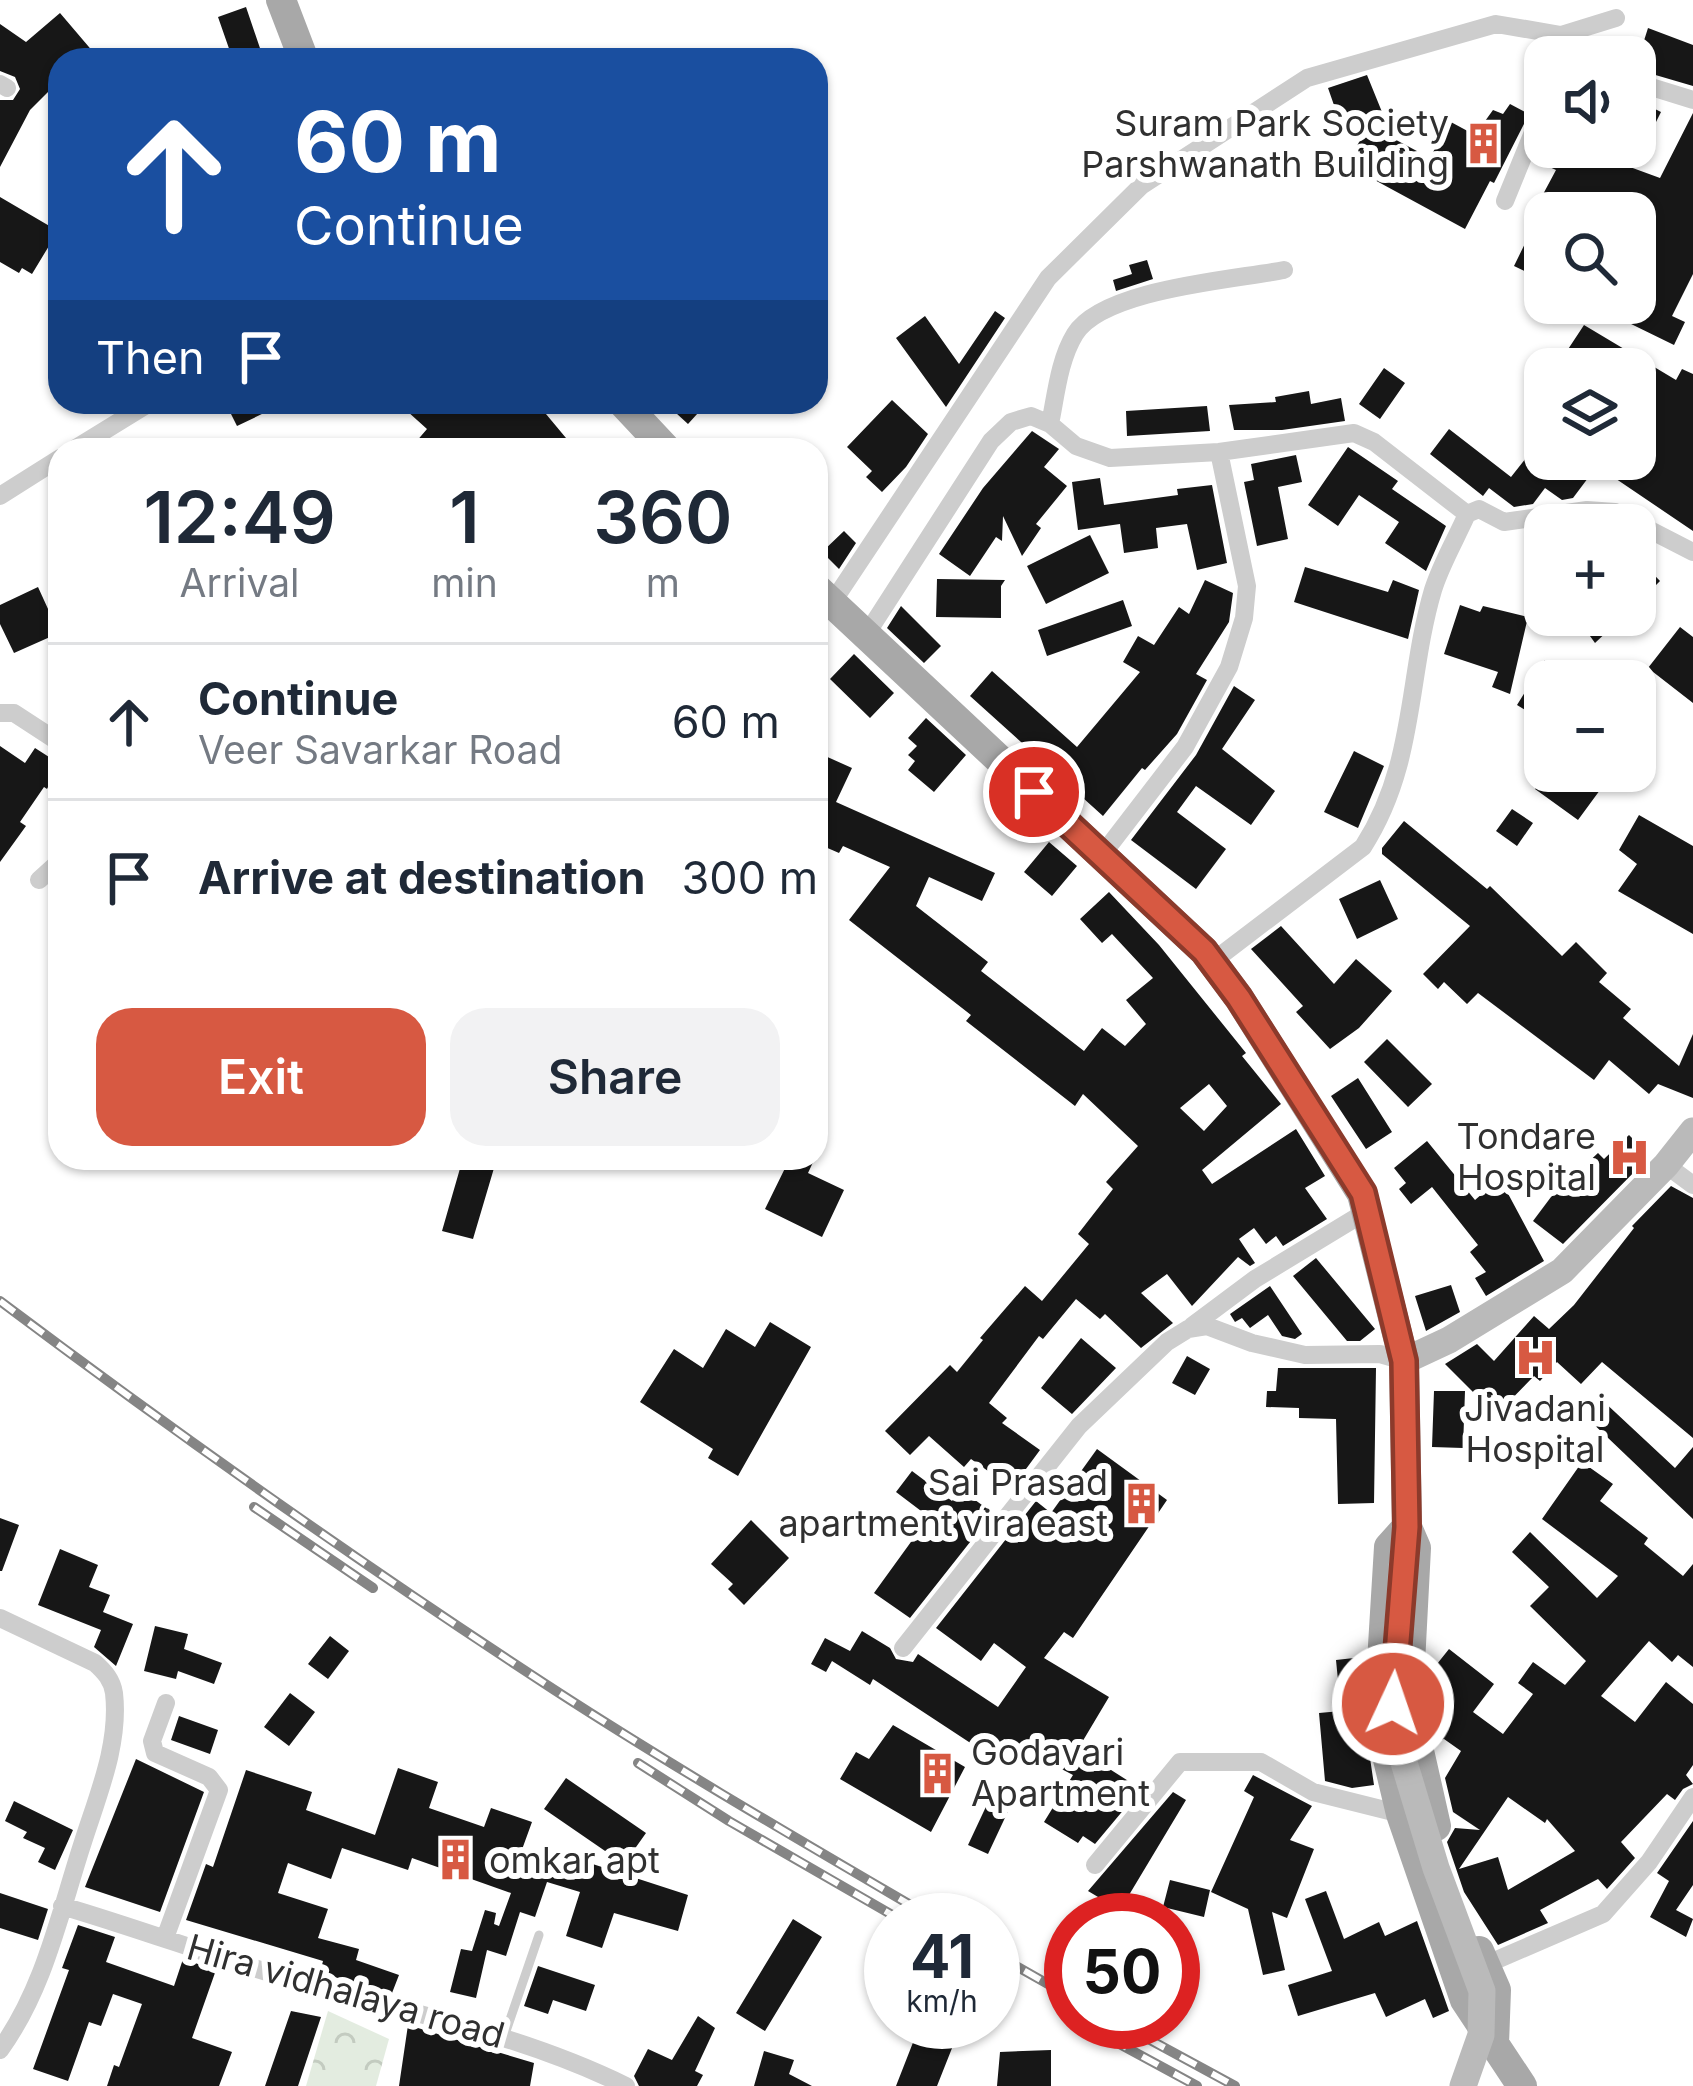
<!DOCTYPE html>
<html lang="en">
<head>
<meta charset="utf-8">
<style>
	body { margin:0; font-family:Inter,sans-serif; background:#f2f2f3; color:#1f2937; height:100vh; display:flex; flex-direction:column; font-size:45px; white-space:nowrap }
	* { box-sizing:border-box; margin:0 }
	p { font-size:39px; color:#747a83 }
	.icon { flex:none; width:66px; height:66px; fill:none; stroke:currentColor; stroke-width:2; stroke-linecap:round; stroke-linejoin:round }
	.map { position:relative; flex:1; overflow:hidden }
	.panel { position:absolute; left:48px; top:438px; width:780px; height:732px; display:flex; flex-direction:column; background:#fff; border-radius:36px; box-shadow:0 3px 9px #0004 }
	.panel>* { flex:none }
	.banner { position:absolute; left:48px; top:48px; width:780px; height:366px; border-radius:36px; box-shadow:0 3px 9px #0004; background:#1a4fa0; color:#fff; overflow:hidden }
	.tools { position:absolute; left:1524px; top:36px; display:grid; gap:24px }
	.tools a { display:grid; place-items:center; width:132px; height:132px; border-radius:24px; background:#fff; box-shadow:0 3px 9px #0004; font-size:60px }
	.speed { position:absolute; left:864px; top:1893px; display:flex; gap:24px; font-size:60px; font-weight:700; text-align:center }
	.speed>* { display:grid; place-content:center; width:156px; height:156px; border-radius:50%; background:#fff; box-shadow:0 3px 9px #0004; line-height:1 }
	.speed small { font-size:30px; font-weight:400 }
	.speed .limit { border:18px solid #d22; background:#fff; color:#111 }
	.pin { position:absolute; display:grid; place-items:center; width:102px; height:102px; color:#fff; margin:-51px; border:6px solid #fff; border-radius:50%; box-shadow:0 3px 12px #0007 }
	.me { position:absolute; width:132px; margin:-66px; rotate:3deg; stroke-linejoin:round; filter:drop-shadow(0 0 9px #0008) }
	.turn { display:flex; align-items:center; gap:42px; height:252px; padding:0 48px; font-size:54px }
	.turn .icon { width:156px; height:156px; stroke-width:2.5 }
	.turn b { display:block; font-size:84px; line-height:102px }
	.then { display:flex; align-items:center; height:114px; padding:0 48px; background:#0003; gap:24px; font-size:45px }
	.eta { display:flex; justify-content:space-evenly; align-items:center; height:204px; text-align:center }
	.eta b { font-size:72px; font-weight:600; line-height:84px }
	.action { display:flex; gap:24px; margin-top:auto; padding:24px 48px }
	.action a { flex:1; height:138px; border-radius:36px; background:#d75942; color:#fff; font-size:48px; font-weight:600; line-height:138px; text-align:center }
	.action a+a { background:#f2f2f3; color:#1f2937 }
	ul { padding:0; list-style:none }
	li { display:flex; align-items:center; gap:36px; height:156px; padding:0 48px; border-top:3px solid #e0e1e3 }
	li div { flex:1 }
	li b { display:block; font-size:45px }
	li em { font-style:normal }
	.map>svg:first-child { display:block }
	.park { fill:url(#park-crowns) }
	.building { fill:#171717; fill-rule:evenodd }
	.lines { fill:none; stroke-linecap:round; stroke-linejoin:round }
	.service { stroke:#cdcdcd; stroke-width:9 }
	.minor { stroke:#cdcdcd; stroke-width:18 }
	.secondary { stroke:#bababa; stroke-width:27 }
	.primary { stroke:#a8a8a8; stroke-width:30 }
	.rail-casing { stroke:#858585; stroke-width:10 }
	.rail { stroke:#fff; stroke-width:6; stroke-dasharray:18; stroke-linecap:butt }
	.secondary-bridge { stroke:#bababa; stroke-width:27 }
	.route-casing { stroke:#8c3a2b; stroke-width:30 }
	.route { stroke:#d75942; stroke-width:21 }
	.labels { text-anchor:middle; stroke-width:12; stroke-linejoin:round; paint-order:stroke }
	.poi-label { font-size:36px; fill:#303030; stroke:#fff; text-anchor:end }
	.street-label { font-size:36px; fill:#303030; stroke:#fff }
</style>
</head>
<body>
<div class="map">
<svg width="1693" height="2086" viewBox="0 0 1693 2086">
	<defs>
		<pattern id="park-crowns" width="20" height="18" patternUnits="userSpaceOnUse" patternTransform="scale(3)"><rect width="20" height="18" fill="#e3ece0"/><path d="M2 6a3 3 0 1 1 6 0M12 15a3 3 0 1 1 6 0" fill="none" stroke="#c3cbc0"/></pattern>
	</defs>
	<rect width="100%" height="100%" fill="#fff"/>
	<path class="park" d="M328,2011L389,2039L376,2086H306Z"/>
	<path class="building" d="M246,7L264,60H233L218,17Z
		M60,13L100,60H60V80L30,110L0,167V100H13L20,89L15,77L0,71V24L26,42Z
		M1648,28L1693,45V86L1635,69Z
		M1367,75L1382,112L1342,128L1328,88Z
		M1635,99L1661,112L1635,164Z
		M1510,104L1529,114L1494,183L1490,181L1465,229L1347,165L1368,125L1430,158L1449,121L1475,135L1493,110L1503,114Z
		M1693,113V274L1672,316L1685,322L1674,345L1629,323L1635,312V213H1545V281L1514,266L1540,213H1533L1556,170L1543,164L1551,147H1591L1589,152L1660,178Z
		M0,197L58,231L32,274L22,268L19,273L0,262Z
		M1147,260L1153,279L1116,291L1113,280L1132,274L1129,265Z
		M995,311L1005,318L946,407L896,338L925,316L959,364Z
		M1584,325L1676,380L1682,369L1693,374V531L1597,466L1573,498L1562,500L1545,488L1533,504L1514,507L1489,488L1483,496L1430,454L1449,429L1511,477L1534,448L1545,459H1635V369H1555Z
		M1384,368L1405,383L1380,419L1359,404Z
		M1309,391L1311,404L1341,398L1345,421L1282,430H1234L1229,405L1276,402L1275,397Z
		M892,400L928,434L906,467L882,492L866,477L872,471L847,447Z
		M225,402H287L237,426Z
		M397,402H536L576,450H409L427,429Z
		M664,402H708L688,424Z
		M1207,406L1210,431L1127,436L1126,411Z
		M1032,431L1059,449L1044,467L1067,486L1036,524L1041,528L1022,556L1003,516L1002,541L996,537L970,576L939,554L983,488Z
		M1348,447L1398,481L1392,489L1446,526L1426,571L1385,543L1399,522L1359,495L1338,526L1308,505Z
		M1296,455L1302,482L1278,487L1288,539L1257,546L1244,482L1254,480L1251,464Z
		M1100,478L1104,505L1178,495L1177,489L1212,485L1227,563L1197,570L1187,524L1156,528L1158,548L1124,553L1120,524L1078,530L1072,482Z
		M844,531L856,543L839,569L822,552Z
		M1090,535L1109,573L1046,604L1027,566Z
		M1635,555L1660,581L1649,592L1635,587Z
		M1305,567L1388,592L1393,580L1419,590L1408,639L1294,602Z
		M937,579L1005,580L1001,586V618L936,617Z
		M1205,580L1233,593L1229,622L1196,674L1207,680L1177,734L1145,770L1142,768L1103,816L970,696L992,671L1077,747L1140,672L1123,662L1138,636L1154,645L1179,607L1189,614Z
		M38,587L59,633L14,653L0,624V605Z
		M1123,600L1132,626L1047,656L1038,630Z
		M1460,605L1480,612L1483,606L1528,617L1510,694L1492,687L1498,672L1444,654Z
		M901,606L941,646L924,663L887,628Z
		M1575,615H1601L1612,627L1595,643Z
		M1680,627L1693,637V703L1648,668Z
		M854,654L894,693L870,718L830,679Z
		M1545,660V722L1517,705Z
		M1234,686L1255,700L1222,749L1275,791L1251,825L1196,786L1177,812L1226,849L1196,889L1131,840L1196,755Z
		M926,718L966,755L934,792L908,770L915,761L908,755L917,746L908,738Z
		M0,746L25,763L35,748L60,764L47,789L44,787L20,822L26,826L0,862Z
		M1354,751L1384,766L1358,828L1324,812Z
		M823,755L852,768L836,802L995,873L982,901L929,877L916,906L988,962L981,971L1084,1051L1102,1028L1125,1046L1146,1024L1126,1000L1153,978L1112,934L1102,943L1080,919L1109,892L1159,945L1246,1053L1242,1056L1281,1104L1202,1170L1212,1184L1296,1129L1325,1176L1305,1188L1327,1219L1283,1246L1276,1236L1266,1244L1254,1228L1239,1239L1255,1263L1250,1266L1238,1257L1192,1306L1167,1274L1141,1293L1173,1323L1141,1348L1105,1314L1100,1319L1076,1299L1043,1339L1039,1336L989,1403L1007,1418L1002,1423L1040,1450L1012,1488L971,1459L964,1467L929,1436L910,1455L885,1431L950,1365L957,1372L983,1340L980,1338L1025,1286L1042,1301L1089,1244L1078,1234L1113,1189L1106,1182L1138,1146L1083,1094L1075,1106L966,1021L971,1015L849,920L890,867L843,846L839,853L816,843V770ZM1209,1084L1227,1106L1204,1131L1180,1108Z
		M1548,771H1602L1593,785L1600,790L1578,820L1535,789Z
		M1512,809L1533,823L1517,846L1496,831Z
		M1639,815L1693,846V934L1618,891L1637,864L1619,850Z
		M1404,821L1487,889L1490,886L1562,956L1576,942L1607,973L1599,982L1631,1009L1623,1018L1679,1066L1693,1034V1098L1658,1084L1649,1094L1609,1060L1594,1080L1478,993L1467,1004L1444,982L1438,989L1423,974L1470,926L1382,854V848Z
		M1049,842L1077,866L1052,896L1024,872Z
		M1380,880L1398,919L1357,939L1339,899Z
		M1281,926L1334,984L1356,959L1392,991L1359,1028L1330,1049L1296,1012L1303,1006L1251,949Z
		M1387,1039L1432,1084L1408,1107L1364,1062Z
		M1358,1078L1392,1132L1366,1149L1331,1096Z
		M1629,1135L1650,1156L1563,1244L1533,1221L1551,1197L1598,1153L1604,1159Z
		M1427,1141L1475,1200L1490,1187L1496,1195L1505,1188L1544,1261L1486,1296L1475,1278L1486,1272L1470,1252L1478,1245L1432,1187L1411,1204L1399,1189L1406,1183L1394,1168Z
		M463,1158H497L473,1239L442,1231Z
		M790,1158H815L808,1173L844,1190L822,1237L765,1209Z
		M1671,1186L1693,1198V1438L1602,1362L1581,1384L1557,1362L1540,1381L1534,1376L1496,1415L1445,1364L1477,1344L1494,1361L1534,1316L1549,1329L1574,1305L1634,1228L1632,1226Z
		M1316,1258L1375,1329L1360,1341H1347L1293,1276Z
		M1451,1285L1460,1312L1426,1331L1415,1296Z
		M1270,1286L1302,1334L1295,1339L1282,1336L1268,1315L1250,1328L1242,1318L1235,1322L1230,1314Z
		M770,1322L811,1347L738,1476L708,1458L713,1449L640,1402L674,1349L703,1368L726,1329L755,1347Z
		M1081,1338L1116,1368L1072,1414L1041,1388Z
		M1187,1356L1210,1369L1195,1395L1172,1383Z
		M1278,1368H1376L1374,1503L1338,1504L1336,1419L1299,1418V1408L1266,1407L1267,1391H1276Z
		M1434,1391H1465L1463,1448L1432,1447Z
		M1601,1399L1675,1468L1693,1447V1519L1585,1416Z
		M1097,1449L1167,1500L1073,1638L1064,1632L1044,1658L1109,1697L1078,1749L1141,1789L1095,1844L1083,1836L1078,1843L1044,1822L1073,1775L1004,1739L994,1753L978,1742L975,1746L873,1679L870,1685L832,1661L826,1672L811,1664L825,1638L850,1651L862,1631L890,1648L896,1659L913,1662L918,1654L998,1707L1026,1667L994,1643L981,1661L936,1628L1036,1501L1051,1513Z
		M1582,1462L1613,1484L1600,1501L1648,1538L1644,1544L1683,1576L1693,1564V1667L1678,1655L1672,1662L1649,1641L1601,1696L1635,1722L1666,1682L1693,1704V1765L1686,1775L1693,1784L1683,1789L1675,1800L1667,1794L1621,1842L1635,1858L1607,1889L1598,1879L1540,1910L1548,1923L1498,1945L1464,1892L1447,1842L1455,1828L1480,1830L1453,1812L1445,1778L1461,1751L1444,1739L1437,1741L1428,1697L1444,1693L1429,1681V1674L1449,1649L1494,1684L1473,1712L1503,1734L1533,1694L1518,1683L1533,1662L1565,1685L1586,1661L1530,1606L1549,1587L1512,1552L1530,1532L1597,1598L1618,1576L1542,1519ZM1508,1797L1545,1823L1547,1819L1575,1851L1508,1890L1498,1857L1459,1869Z
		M912,1471L952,1501L960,1489L993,1513L910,1618L874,1593L929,1517L896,1492Z
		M0,1518L19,1525L2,1571H0Z
		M751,1520L789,1558L744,1605L728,1589L733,1584L711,1564Z
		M60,1549L98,1565L89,1587L110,1595L103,1612L133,1624L116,1666L94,1647L101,1630L38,1605Z
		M155,1626L188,1634L184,1649L222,1663L214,1684L178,1671L176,1679L144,1671Z
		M330,1636L349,1651L328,1679L308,1664Z
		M1363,1657L1361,1697L1374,1785L1352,1788L1325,1781L1319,1713L1341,1711L1336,1660Z
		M290,1693L315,1712L289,1746L264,1727Z
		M179,1716L218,1730L210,1754L171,1740Z
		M893,1725L965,1767L931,1832L840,1779L856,1752L869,1759Z
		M136,1759L204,1792L160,1912L85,1887Z
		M398,1768L438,1782L429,1808L484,1827L491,1808L532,1822L520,1855L564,1870L568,1856L688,1895L678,1931L614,1913L602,1948L566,1936L580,1892L547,1882L535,1917L520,1912L506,1956L487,1950L476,1998L450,1992L461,1949L472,1951L485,1910L496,1913L494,1924L499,1926L511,1893L412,1858L408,1870L342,1848L331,1879L288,1863L278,1893L328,1909L318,1938L359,1949L356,1960L399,1975L392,1993L320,1973L323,1961L186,1920L206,1864L213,1867L246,1770L312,1792L306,1810L375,1835Z
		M1253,1775L1312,1806L1290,1840L1314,1849L1287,1918L1272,1912L1285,1970L1263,1975L1248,1909L1211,1892L1254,1797L1244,1791Z
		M566,1778L646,1833L624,1864L544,1809Z
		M998,1781L1018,1790L988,1854L968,1845Z
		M1173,1792L1186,1800L1120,1910L1088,1891Z
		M14,1801L73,1830L55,1870L38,1862L45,1848L23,1838L27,1832L5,1821Z
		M1693,1821V1885L1676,1910L1693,1919L1686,1937L1650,1917L1669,1881L1657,1873Z
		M1170,1880L1210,1890L1204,1917L1163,1907Z
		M1326,1891L1344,1939L1379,1922L1385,1936L1417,1921L1449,2011L1433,2018L1425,1999L1386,2017L1375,1993L1298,2016L1288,1985L1332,1971L1305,1899Z
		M0,1893L48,1909L38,1940L0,1928Z
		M793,1919L822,1937L765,2031L736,2013Z
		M78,1925L115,1937L106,1962L174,1986L183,1959L216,1970L192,2038L232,2052L219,2086H107L114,2065L119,2067L142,2004L113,1994L101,2026L89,2022L68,2081L33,2069L69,1970L62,1968Z
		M538,1966L595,1985L586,2011L553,2000L548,2014L524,2006Z
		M291,2011L321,2017L298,2086H265Z
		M698,2016L715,2028L695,2071L703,2075L697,2086H639L634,2076L648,2049L672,2060Z
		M921,2022L958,2033L937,2086H896Z
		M408,2025L534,2063L530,2086H399Z
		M1051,2050V2086H997L1000,2052Z
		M764,2051L794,2060L789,2074L812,2086H754Z"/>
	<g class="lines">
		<path class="service" d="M504,2037L539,1935"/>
		<path class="minor" d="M1635,82L1693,100
			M0,84L7,88
			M1505,201L1534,130L1545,116
			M1050,424C1056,395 1059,360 1075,334C1103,289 1232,280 1284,270
			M73,450L151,402
			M0,496L60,458
			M1467,514L1479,509L1504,522L1587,510L1615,512L1693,552
			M832,603L1048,278L1141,186L1307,78L1496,24L1561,35L1616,18
			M866,635L991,441L1011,422L1031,416L1050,424L1076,446L1110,458L1219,452L1354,433L1374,442L1467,514C1456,539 1441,564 1433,590C1407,678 1416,765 1363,847L1212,962
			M0,713H14L60,743
			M1102,855L1185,747L1229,667L1244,618L1247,586L1219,452
			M39,880L60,861
			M1666,1165L1693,1185
			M1192,1326L1255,1279L1367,1211
			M0,1618L95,1663C105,1672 112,1680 114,1693C120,1745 97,1797 82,1845C59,1916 44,1989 0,2050
			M903,1648L1079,1426L1167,1342L1188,1329L1207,1326L1252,1343L1305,1355L1380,1354L1404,1361
			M1095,1865L1180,1762H1261L1313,1792L1401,1814
			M62,1906C137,1928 209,1955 283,1977C399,2011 516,2032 626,2086
			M165,1938L219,1790L209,1777L155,1753L152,1741L166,1703
			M1485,1965L1603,1914L1649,1862L1693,1797"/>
		<path class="secondary" d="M1404,1361L1449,1340L1562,1271L1666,1165L1693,1131"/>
		<path class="primary" d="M281,0L304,60
			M622,402L667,450
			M816,588L1204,951L1239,998L1362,1194L1404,1361L1407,1527L1416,1548L1408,1702L1436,1826
			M1407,1527L1389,1547L1380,1695L1387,1755L1401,1814L1465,2000L1522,2086
			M1479,1951L1496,1990L1494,2044"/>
		<defs>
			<path id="rail" d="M0,1301C180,1436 364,1566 553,1689C678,1770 808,1845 936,1920
				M254,1507L373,1588
				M638,1763L729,1821L901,1920
				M993,1953L1071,1997
				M1079,2022L1197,2086
				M1117,2022L1235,2086"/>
		</defs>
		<use href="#rail" class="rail-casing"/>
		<use href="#rail" class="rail"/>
		<path class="secondary-bridge" d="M1402,1566L1393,1704L1399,1746L1436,1868L1482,1991L1481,2035L1463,2086"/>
	</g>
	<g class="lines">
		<defs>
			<path id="route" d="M1034,792L1204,951L1239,998L1363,1193L1404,1361L1407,1527L1393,1704"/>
		</defs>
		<use href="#route" class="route-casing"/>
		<use href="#route" class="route"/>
	</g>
	<defs>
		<symbol id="building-bare" viewBox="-9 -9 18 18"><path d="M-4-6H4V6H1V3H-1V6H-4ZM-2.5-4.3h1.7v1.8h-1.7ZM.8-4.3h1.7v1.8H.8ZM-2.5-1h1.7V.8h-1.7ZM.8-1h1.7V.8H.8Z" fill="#d75942" stroke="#fff" stroke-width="2.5" paint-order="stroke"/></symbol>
		<symbol id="hospital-bare" viewBox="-9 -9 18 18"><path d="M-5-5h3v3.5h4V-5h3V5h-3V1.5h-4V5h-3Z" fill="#d75942" stroke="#fff" stroke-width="2.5" paint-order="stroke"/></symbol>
	</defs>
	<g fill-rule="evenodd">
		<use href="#building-bare" x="1454" y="114" width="59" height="59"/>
		<use href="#hospital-bare" x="1600" y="1128" width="59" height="59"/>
		<use href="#hospital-bare" x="1506" y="1328" width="59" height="59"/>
		<use href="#building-bare" x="1112" y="1474" width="59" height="59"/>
		<use href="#building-bare" x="908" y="1744" width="59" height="59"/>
		<use href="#building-bare" x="426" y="1830" width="59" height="59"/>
	</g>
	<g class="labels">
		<g class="poi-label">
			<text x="1449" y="136">Suram Park Society<tspan x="1449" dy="41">Parshwanath Building</tspan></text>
			<text x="1596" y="1149">Tondare<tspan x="1596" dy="41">Hospital</tspan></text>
			<text x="1535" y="1421" text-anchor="middle">Jivadani<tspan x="1535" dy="41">Hospital</tspan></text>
			<text x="1108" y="1495">Sai Prasad<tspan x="1108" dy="41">apartment vira east</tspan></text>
			<text x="971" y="1765" text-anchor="start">Godavari<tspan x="971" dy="41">Apartment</tspan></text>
			<text x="489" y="1873" text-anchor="start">omkar apt</text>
		</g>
		<g class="street-label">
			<text transform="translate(346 1991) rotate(16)" y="13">Hira vidhalaya road</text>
		</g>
	</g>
</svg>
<div class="tools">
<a><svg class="icon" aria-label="sound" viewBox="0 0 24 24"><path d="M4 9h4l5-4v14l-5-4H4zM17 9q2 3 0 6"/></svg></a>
<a><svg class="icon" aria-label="search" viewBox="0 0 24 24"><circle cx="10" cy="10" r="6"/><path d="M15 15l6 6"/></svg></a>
<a><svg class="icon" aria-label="layers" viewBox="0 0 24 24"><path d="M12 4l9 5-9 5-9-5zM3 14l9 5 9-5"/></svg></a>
<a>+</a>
<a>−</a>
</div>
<div class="speed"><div>41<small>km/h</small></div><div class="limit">50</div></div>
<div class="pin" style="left:1034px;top:792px;background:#d93025"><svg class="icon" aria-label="arrive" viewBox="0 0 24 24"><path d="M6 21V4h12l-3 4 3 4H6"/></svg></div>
<svg class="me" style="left:1393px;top:1704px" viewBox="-20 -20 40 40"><circle r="17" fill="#d75942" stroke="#fff" stroke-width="3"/><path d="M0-11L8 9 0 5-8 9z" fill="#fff"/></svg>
<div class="banner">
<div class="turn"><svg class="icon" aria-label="ahead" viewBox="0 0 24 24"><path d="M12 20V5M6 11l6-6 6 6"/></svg><div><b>60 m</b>Continue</div></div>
<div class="then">Then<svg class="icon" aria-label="arrive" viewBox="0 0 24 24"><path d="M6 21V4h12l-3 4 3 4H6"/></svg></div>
</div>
<section class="panel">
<div class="eta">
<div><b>12:49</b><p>Arrival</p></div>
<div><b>1</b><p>min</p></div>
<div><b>360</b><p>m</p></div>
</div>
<ul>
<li><svg class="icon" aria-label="ahead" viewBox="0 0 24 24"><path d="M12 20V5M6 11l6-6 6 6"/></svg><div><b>Continue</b><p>Veer Savarkar Road</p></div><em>60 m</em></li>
<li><svg class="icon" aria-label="arrive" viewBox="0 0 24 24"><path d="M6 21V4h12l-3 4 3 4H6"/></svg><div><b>Arrive at destination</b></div><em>300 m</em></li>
</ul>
<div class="action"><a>Exit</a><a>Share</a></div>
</section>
</div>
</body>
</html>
